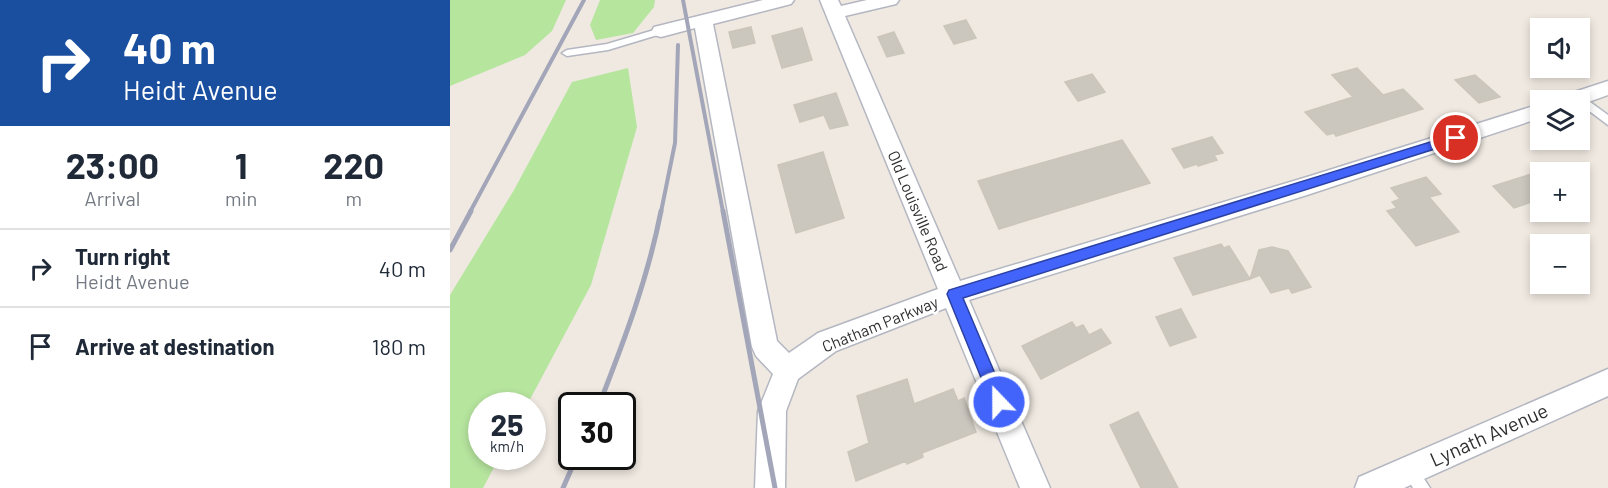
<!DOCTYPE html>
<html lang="en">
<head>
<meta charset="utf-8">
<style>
	body { margin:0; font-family:Barlow,sans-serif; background:#f6f6f7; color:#1f2937; height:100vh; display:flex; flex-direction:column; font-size:22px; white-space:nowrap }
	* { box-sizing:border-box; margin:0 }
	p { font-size:20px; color:#747a83 }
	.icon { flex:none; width:33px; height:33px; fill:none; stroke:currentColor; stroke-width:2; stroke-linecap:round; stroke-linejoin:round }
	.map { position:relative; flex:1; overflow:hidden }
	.details { display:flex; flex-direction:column; background:#fff; width:450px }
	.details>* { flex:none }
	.banner { background:#1a4fa0; color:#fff; overflow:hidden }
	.fabs { position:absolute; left:1080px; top:18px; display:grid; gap:12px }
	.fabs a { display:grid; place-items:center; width:60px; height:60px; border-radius:0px; background:#fff; box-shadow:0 3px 9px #0003; font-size:30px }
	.speed { position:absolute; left:18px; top:392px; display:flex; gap:12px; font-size:30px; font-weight:700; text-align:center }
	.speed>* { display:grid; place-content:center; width:78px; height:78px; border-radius:50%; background:#fff; box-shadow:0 3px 9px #0003; line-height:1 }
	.speed small { font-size:15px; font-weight:400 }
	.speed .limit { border:3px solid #111; border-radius:9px; background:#fff; color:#111 }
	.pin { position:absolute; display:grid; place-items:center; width:51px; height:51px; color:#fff; margin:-26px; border:3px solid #fff; border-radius:50%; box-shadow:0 2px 6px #0007 }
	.me { position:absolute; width:66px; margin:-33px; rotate:338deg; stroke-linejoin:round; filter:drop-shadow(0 0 4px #0008) }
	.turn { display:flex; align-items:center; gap:21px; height:126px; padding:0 24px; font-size:27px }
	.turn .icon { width:78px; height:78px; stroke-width:2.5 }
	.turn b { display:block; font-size:42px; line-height:51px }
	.eta { display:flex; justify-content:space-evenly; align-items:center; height:102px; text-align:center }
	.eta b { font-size:36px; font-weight:700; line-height:42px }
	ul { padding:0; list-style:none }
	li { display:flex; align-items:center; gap:18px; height:78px; padding:0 24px; border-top:2px solid #e0e1e3 }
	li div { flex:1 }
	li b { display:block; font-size:22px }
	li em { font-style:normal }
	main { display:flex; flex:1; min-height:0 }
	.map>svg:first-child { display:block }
	.green { fill:#b6e59e }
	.building { fill:#cbc7bf; stroke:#cbc5ba; stroke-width:1.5 }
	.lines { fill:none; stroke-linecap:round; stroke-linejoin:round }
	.lane-casing { stroke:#b4b7c1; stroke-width:3 }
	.street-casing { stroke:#b4b7c1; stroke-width:3 }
	.lane { fill:#fff; fill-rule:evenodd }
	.street { fill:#fff; fill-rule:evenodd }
	.rail-far1 { stroke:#a3a6b8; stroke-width:4 }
	.rail { stroke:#a3a6b8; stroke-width:5 }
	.route { fill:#4264fb; stroke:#2b41a3; stroke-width:1.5 }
	.labels { text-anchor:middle; stroke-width:5; stroke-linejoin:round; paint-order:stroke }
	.street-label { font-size:16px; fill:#2e2e2e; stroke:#fff }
	.near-street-label { font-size:20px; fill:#2e2e2e; stroke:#fff }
</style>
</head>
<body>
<main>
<section class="details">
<div class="banner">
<div class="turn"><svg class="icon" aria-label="right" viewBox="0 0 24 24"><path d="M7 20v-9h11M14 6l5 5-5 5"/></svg><div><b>40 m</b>Heidt Avenue</div></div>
</div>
<div class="eta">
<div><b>23:00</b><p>Arrival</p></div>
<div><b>1</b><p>min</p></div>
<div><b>220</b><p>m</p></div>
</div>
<ul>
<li><svg class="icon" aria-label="right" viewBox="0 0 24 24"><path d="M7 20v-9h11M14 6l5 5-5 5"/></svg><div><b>Turn right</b><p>Heidt Avenue</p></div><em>40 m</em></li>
<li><svg class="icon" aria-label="arrive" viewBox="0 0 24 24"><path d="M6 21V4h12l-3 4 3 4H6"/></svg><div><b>Arrive at destination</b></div><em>180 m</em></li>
</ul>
</section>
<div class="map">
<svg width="1158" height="488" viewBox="0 0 1158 488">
	<rect width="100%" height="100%" fill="#efe9e1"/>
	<path class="green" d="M0,0H116L102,31L75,55L0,86Z
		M150,0H205L204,7L183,33L146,40L140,25Z
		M178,68L187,127L141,285L77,405H32V456H50L33,488H0V295L64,190L122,82Z"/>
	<path class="building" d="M516,20L526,38L504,44L494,26Z
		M301,27L305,43L283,48L279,32Z
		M352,28L362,60L332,68L322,36Z
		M444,32L454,53L437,57L428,37Z
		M907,68L933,95L953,89L973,109L886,136L884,133L877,135L855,112L903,97L882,75Z
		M642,74L655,92L628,101L615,82Z
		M1025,75L1050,97L1029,103L1005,80Z
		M386,93L398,125L380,129L374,115L350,122L344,105Z
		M762,137L773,153L764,155L767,160L748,166L747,164L734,168L722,149Z
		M672,140L700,183L549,229L528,181Z
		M373,152L394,218L346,233L328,165Z
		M1085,173L1090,179V199L1064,208L1043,186Z
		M976,177L991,194L979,197L1009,232L966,246L937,211L947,208L942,202L950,199L941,188Z
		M771,244L774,248L779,246L800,279L743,295L724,258Z
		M822,247L838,251L861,287L842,293L839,288L821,293L810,275L800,279L809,250Z
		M731,309L746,337L720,346L706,317Z
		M622,322L626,328L633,325L639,335L651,329L661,343L591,379L572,346Z
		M457,379L464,404L503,389L508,401L514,398L526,432L472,453L473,457L457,464L456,461L406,481L398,452L419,443L407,396Z
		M688,412L728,488H691L660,425Z"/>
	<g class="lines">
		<defs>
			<path id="lane" d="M211,28L214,29V33L158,50L117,56L112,53L117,50L157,44Z
				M1129,94L1158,115V125L1130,104V100H1125V95Z
				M960,463L965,465L980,488H963L953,470L955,465Z"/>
			<path id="street" d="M313,0H344L341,4L263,24L327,341L339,353L368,333L488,289L370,0H388L391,6L417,0H449L446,4L395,16L510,281L857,177L1090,104V118L857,195L519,300L600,488H570L496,308L386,351L348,379L336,411L335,488H305L308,411L323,374L306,356L302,347L245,28L211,37L204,35L202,31L204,27Z
				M1158,81V95L1130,105V100H1112L1115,95Z
				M1158,369V396L954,488H905L909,477Z"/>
		</defs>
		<use href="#lane" class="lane-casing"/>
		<use href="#street" class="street-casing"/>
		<use href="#lane" class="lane"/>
		<use href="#street" class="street"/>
		<path class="rail-far1" d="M233,0L273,212
			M20,212L134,0
			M211,212L225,143L228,45"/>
		<path class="rail" d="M273,211L325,488
			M0,250L21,211
			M149,405C174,341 198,278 211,211
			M113,488L127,456"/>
	</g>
	<path class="route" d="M1006,134L1012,138L1010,141L513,298L557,402L554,407L549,410L543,407L497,294L499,290Z"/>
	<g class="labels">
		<g class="street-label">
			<text transform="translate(468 211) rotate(67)" y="6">Old Louisville Road</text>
			<text transform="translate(430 324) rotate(-22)" y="6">Chatham Parkway</text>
		</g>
		<g class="near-street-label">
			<text transform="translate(1039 435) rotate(-24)" y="7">Lynath Avenue</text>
		</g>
	</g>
</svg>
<div class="fabs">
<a><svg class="icon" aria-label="sound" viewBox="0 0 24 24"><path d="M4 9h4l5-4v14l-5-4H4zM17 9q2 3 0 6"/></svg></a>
<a><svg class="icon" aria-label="layers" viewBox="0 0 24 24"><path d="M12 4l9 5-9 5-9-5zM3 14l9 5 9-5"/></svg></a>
<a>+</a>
<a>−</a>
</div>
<div class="speed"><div>25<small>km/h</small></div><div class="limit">30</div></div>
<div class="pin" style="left:1006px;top:138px;background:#d93025"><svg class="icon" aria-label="arrive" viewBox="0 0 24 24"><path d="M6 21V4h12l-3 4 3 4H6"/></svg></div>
<svg class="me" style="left:549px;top:402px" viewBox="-20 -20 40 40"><circle r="17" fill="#4264fb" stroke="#fff" stroke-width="3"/><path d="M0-11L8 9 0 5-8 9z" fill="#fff"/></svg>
</div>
</main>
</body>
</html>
